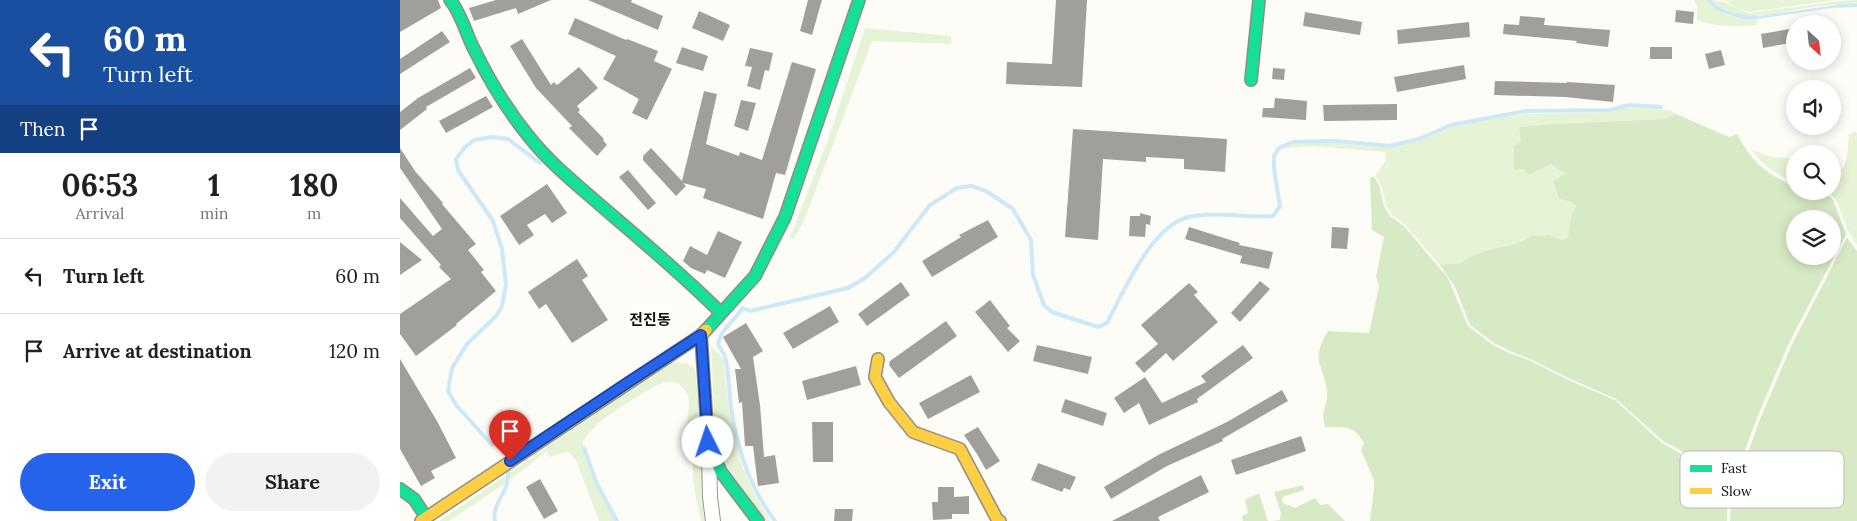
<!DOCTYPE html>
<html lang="en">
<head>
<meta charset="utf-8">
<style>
	body { margin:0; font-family:Lora,"Noto Sans KR",serif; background:#f2f2f2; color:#202124; height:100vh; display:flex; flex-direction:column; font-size:19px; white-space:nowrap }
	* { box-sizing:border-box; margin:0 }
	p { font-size:16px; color:#757577 }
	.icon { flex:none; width:28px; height:28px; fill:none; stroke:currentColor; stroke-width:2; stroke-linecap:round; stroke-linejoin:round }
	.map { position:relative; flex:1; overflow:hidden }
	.drawer { display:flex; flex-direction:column; background:#fff; width:400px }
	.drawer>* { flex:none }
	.guide { background:#1a4fa0; color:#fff; overflow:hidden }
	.needle { width:32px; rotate:153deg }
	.tools { position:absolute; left:1386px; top:15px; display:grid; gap:10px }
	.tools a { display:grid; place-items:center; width:55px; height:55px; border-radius:50%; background:#fff; box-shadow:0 2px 12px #0003; font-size:25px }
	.pin { position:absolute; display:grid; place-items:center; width:42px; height:42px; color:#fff; margin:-51px -21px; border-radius:50% 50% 50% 0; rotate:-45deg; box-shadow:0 0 5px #0007 }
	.pin .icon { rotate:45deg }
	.me { position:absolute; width:55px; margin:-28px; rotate:356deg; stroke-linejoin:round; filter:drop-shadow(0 0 4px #0008) }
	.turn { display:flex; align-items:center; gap:18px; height:105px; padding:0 20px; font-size:22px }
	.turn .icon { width:65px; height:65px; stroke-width:2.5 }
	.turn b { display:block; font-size:35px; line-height:42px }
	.then { display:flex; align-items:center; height:48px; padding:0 20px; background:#0003; gap:10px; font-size:19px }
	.eta { display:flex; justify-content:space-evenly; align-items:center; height:85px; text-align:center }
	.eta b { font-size:30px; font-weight:700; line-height:35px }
	.action { display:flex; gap:10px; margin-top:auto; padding:10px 20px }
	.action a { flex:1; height:58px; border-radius:30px; background:#2563eb; color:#fff; font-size:20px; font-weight:700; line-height:58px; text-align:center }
	.action a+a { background:#f2f2f2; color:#202124 }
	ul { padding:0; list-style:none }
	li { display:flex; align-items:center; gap:15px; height:75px; padding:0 20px; border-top:1px solid #e0e0e0 }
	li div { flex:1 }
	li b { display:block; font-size:19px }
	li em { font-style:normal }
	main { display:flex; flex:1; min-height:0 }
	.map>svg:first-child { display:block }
	.green { fill:#e7f3d7 }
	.forest { fill:#d8eac5; fill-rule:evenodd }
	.water { fill:#cde8f7 }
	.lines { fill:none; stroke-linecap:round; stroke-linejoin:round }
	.stream { stroke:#cde8f7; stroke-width:4 }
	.building { fill:#a19f9c }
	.street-casing { stroke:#979795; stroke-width:16 }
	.fast-casing { stroke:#8e8d8b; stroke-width:14 }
	.slow-casing { stroke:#8e8d8b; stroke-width:14 }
	.street { stroke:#fffffe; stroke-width:14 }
	.fast { stroke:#16e098; stroke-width:11 }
	.slow { stroke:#ffcf43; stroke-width:11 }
	.route-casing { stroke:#184099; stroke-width:12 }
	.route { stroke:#2563eb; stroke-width:9 }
	.labels { text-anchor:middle; stroke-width:5; stroke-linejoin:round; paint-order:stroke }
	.quarter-label { font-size:15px; font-weight:bold; fill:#111; stroke:#fff }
	.key { fill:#fff; stroke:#b8b8b8; stroke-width:1 }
	.key-label { font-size:14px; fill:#111 }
</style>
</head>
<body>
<main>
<section class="drawer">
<div class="guide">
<div class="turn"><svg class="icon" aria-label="left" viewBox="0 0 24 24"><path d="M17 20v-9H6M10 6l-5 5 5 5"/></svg><div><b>60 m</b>Turn left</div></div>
<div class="then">Then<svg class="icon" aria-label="arrive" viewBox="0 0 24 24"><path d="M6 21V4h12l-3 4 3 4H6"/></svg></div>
</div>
<div class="eta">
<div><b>06:53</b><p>Arrival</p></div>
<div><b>1</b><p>min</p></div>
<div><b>180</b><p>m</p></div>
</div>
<ul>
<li><svg class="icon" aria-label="left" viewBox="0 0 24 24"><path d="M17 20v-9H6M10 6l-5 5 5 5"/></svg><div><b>Turn left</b></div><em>60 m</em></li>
<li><svg class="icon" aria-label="arrive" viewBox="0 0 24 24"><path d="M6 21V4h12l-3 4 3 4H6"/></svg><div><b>Arrive at destination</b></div><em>120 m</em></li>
</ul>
<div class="action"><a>Exit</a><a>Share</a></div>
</section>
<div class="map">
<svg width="1457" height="521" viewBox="0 0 1457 521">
	<rect width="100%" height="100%" fill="#fdfcf7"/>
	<path class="green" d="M1294,0H1306C1321,15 1337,19 1357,19V25C1336,27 1317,27 1297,20V7Z
		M1312,0C1325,0 1336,9 1349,13L1439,1L1457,0V4C1442,4 1426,5 1411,7C1380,12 1337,27 1312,0Z
		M1324,0H1436L1349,12L1339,9Z
		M465,28L551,36V44L472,41L405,218L394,239L390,237L428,140Z
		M1229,107L1270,110L1276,114L1264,119L1153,124L1119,127L1151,164L1165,174L1153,181L1159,199L1172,202L1176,206C1168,218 1172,225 1167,238L1161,240L1149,235L1132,236L1112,245L1088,250L1069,257L1060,263L1040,265L1005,225L992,215L986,205L981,184L975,176L986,160L985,152L912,146L880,149L894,144L913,143H933L990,148L1019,141L1052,127L1086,120L1126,114L1210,112Z
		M1455,131L1457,133V245C1444,229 1443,206 1429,191H1432L1433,168L1438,171L1444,167L1447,157L1449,135Z
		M1352,150L1372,157L1395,159V182C1376,174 1364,167 1352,150Z
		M311,346L323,358L330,416L341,463L355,495L370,521H362L316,456Z
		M273,361L287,364L295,368L309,521H301C298,506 294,492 293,476C293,467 294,458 293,450C292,441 289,432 288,424C286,413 293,401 285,390C273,374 258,385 245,392C222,406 198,419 183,441C184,464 204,501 216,521H199L176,460L168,451L150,457L147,451L111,479L109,476L107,482L49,521H39Z"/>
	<path class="forest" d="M1276,114L1329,137L1337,134C1352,162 1365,174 1395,186V191L1425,193L1433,200L1446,234L1389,343L1357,418L1329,493L1280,450L1263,441L1216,399L1168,378L1130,359L1110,351L1094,343L1070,325L1055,287L1040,265L1060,263L1069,257L1088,250L1112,245L1132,236L1149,235L1161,240L1167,238C1172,225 1168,218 1176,206L1172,202L1159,199L1153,181L1165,174L1151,164L1128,175L1124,169L1114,170V146L1121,141L1119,127L1153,124L1264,119ZM1395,219H1432V256H1395Z
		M970,177H974L979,185L984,206L990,216L1004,226L1048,278L1068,326L1093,345L1109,353L1129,360L1168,380L1215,400L1262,443L1278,452L1328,495L1327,521H970L974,488V480L961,450L964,443C953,424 946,428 925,427C920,410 928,406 927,392C924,363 909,362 928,331L969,333L979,286L976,277L984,237L972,230Z
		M1447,238L1457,251V521H1330L1331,495L1343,466L1360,419L1392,344Z
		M903,485L904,490L882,497L883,503L895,508L915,498L920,505L928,504L945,521H872L880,520L881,513L874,492Z
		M859,493L868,521H843L842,516L848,513L845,500Z"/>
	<path class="water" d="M1306,0H1312C1325,14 1342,15 1360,16L1443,4H1457V7L1432,8L1357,19H1343L1318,11Z"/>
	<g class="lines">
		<path class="stream" d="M92,445L56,405L48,391L52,368L67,344L97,315L102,306L106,284L102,249L93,221L58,170L56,159L65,147L74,140L92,137L108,139L140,163
			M184,448L197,484L217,521
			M95,521C91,504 110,491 108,473
			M375,521C350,488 337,449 331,407C329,393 329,370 325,357C324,353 320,348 318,344L322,333L343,308L350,311L448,288L465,278L493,253L530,205L557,188L571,186L586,191L613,209L631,240L633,275L644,305L652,312L698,327L707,323C724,291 752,225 789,217C817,211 845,218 873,216L880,206L874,169V156L879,148L893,142L934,141L990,146L1019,139L1051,125L1126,111L1210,110L1229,105L1261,107"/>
	</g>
	<path class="building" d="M0,0H38L41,8L0,32Z
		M96,0H151L118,14L116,8L74,21L69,8Z
		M188,0H232L231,2L263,16L258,30Z
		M408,0H422L412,35L400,31Z
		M656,0H687L682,87L606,84L607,62L652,64Z
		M1276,10L1294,12L1293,24L1275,22Z
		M299,11L330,25L323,41L292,28Z
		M905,12L962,22L960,35L903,26Z
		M1120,16L1145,18L1144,25L1210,30L1208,47L1176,43L1177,41L1103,34L1104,24L1119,25Z
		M175,18L226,40L227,39L258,51L254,61L272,69L247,120L232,113L239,99L203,79L216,56L168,34Z
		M1069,22L1070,37L998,44L997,30Z
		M1395,28V42L1363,48L1361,34Z
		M42,31L50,42L0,74V59Z
		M122,39L151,85L154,82L157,85L179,67L198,88L177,106L180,110L178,112L204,139L203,140L207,145L197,156L169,128L172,126L136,88L110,46Z
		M282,47L308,56L303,71L276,63Z
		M1250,47H1272V59H1250Z
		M350,48L373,53L369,71L365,70L360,90L347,86L352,67L345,66Z
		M1321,50L1325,65L1309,69L1305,54Z
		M392,62L416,69L385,175L376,173L363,219L303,198L306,189L283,183L286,186L276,196L243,160V156L251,148L282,181L304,91L317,94L306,144L339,156L340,152L362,160Z
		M1064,65L1066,79L997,92L994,77Z
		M70,68L76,78L26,107L27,109L0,130V112L18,98Z
		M873,68L885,69L884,80L872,79Z
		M1095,81L1167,83V82L1215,85L1213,102L1165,97L1094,95Z
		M86,96L93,107L46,133L39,121Z
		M875,98L907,101L906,120L862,117L863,108H874Z
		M341,100L356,103L348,131L334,126Z
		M997,104V120L924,121L923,105Z
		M673,129L827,139L825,172L784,169V159L746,157V162L703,159L698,240L665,237Z
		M0,148L15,171L43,203L42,204L76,244L68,250L84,270L81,272L96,291L56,324L57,325L16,356L0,334V314L51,279L39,267L41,265L0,218V198L33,236L42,229L0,168Z
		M228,170L256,203L248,210L219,177Z
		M147,184L167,213L152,223L145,214L127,225L134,235L119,245L100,216Z
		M740,213L751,216L750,225L746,224L745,237L729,236L730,216H740Z
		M588,220L598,237L532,277L522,261L561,237L559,235Z
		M789,227L840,243L839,245L873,252L869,269L840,263L842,256L785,239Z
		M932,227L949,228L947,249L931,248Z
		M318,231L342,242L325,278L307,270L305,274L291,268L283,261L290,246L307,255Z
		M0,242L22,260L0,275Z
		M177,259L188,276L182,280L208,320L172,343L146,304L139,309L128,292Z
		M860,281L870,289L840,322L831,313Z
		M501,282L510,295L467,326L458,314Z
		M789,283L798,292L794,295L818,322L773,361L766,353L744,373L735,363L758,344L741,325Z
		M590,300L610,326L607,328L620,341L608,352L575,312Z
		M430,306L439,322L393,349L383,333Z
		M546,321L557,336L499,378L489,365L490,361Z
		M346,323L363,351L353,357L360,405L364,457L375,455L379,483L358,486L353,446H345L342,402L339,403L335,369H341L323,337Z
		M637,345L692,357L688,374L633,361Z
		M843,345L853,358L797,399L798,402L749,425L739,403L724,413L714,398L745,377L762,403L806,382L801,376Z
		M0,359L37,421L56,458L31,471L35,478L21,486L0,449Z
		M456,366L461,385L407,400L402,381Z
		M571,375L580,392L528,419L519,403Z
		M882,390L888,401L822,439L823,441L767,466L711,499L704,487L758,455L827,422Z
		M665,399L707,413L703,426L661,412Z
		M412,422H433V462H413Z
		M578,427L600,461L586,470L577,454L564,435Z
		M901,436L906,451L836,475L831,460Z
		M638,463L676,477L670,490L664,488L662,492L631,480Z
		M801,475L809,492L758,517L760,521H712Z
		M140,479L158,511L144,519L126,487Z
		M538,487H554V497L569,496V514H552V519L533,520L532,502H538Z
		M435,509H453L452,521H434Z"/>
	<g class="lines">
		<defs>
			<path id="street" d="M309,453L310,497L313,521"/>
			<path id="fast" d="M50,0C62,14 66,35 75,51C90,82 108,111 130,138C150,163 175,183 199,204C240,239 282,274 321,313
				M851,80L859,0
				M306,330L355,276L385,217L459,0
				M301,335L308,442L321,472L358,521
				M0,489L14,499L26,517"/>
			<path id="slow" d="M478,359L475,377L489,402L513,432L560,449L597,519L600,521
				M21,521L301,335L306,330"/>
		</defs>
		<use href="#street" class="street-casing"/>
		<use href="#fast" class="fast-casing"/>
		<use href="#slow" class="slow-casing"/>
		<use href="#street" class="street"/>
		<use href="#fast" class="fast"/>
		<use href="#slow" class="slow"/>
	</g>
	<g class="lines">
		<defs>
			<path id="route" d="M110,461L230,381L301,335L308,442"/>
		</defs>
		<use href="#route" class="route-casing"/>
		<use href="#route" class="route"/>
	</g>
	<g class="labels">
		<g class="quarter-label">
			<text x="250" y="325">전진동</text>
		</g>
	</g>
	<rect x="1280" y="451" width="164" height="57" rx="8" class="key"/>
	<rect x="1290" y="465" width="22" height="7" fill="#16e098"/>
	<rect x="1290" y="488" width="22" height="6" fill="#ffcf43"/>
	<g class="key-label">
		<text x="1321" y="473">Fast</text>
		<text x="1321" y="496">Slow</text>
	</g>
</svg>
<div class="tools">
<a><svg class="needle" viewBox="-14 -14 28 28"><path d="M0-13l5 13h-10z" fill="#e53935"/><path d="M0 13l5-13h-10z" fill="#757577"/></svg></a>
<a><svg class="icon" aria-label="sound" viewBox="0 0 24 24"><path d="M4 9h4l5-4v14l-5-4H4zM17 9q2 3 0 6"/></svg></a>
<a><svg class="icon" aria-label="search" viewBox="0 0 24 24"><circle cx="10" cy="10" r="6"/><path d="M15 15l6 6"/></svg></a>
<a><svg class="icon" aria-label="layers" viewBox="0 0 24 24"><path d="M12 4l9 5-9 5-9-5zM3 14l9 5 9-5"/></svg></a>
</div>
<div class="pin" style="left:110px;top:461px;background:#d93025"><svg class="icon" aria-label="arrive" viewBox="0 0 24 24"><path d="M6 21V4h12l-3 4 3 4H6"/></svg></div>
<svg class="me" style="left:308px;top:442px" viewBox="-20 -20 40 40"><circle r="19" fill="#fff"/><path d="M0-13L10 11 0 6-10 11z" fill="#2563eb"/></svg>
</div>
</main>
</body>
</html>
